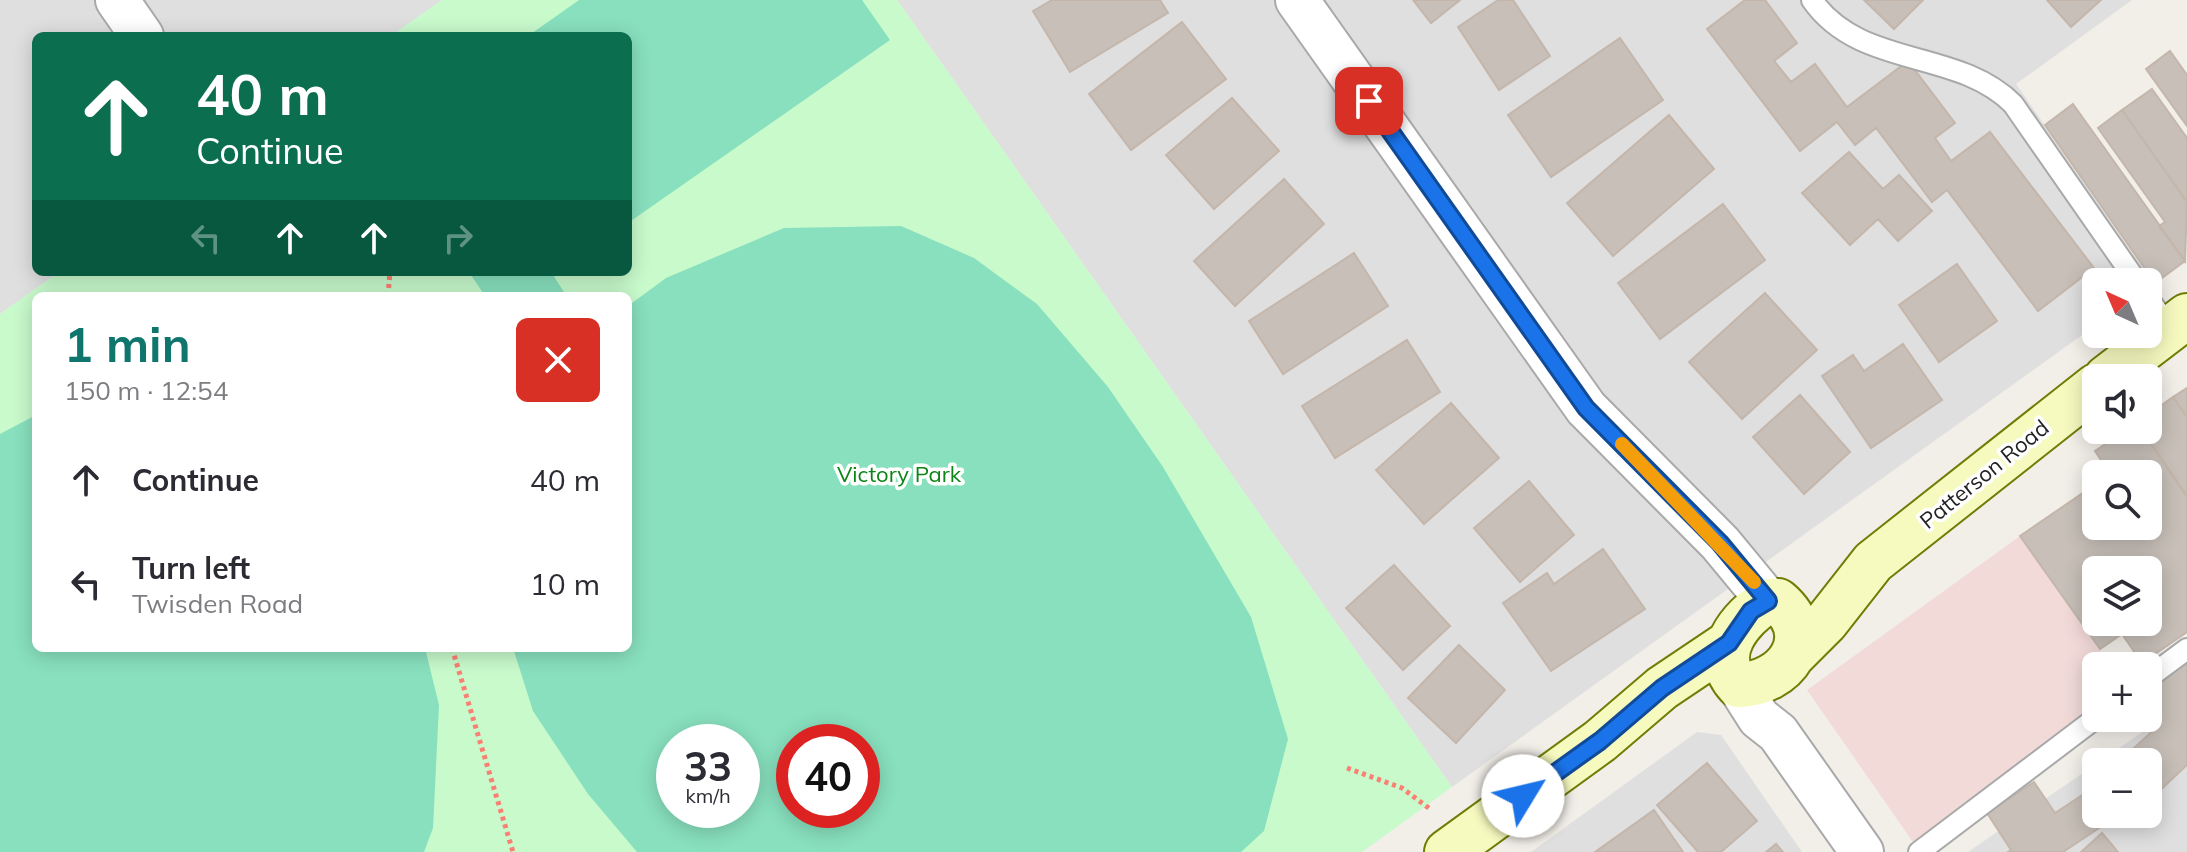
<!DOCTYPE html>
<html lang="en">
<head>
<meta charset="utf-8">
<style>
	body { margin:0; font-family:Mulish,sans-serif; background:#f2f2f3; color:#2b2b33; height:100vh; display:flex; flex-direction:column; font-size:30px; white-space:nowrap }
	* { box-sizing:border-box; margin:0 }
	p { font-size:26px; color:#7c7c81 }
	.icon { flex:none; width:44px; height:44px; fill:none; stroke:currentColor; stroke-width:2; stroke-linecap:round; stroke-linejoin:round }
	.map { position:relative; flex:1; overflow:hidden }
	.sheet { position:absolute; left:32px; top:292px; width:600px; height:360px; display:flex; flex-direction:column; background:#fff; border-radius:12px; box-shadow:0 4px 20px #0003 }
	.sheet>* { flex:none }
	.guide { position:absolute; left:32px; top:32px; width:600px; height:244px; border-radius:12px; box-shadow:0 4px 20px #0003; background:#0b6e4f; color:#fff; overflow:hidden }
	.needle { width:52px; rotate:316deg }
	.controls { position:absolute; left:2082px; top:268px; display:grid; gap:16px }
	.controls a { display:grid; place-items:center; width:80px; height:80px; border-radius:12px; background:#fff; box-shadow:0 4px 20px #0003; font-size:40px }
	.speed { position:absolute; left:656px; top:724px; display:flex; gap:16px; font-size:40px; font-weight:700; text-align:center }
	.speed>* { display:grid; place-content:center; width:104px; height:104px; border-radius:50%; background:#fff; box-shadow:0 4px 20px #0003; line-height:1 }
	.speed small { font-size:20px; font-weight:400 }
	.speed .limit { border:12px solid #d22; background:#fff; color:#111 }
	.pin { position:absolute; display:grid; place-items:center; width:68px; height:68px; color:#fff; margin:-34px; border-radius:16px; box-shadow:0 4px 12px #0006 }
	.me { position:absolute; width:88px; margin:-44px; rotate:54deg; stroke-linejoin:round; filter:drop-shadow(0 0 6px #0008) }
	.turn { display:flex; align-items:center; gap:28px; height:168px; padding:0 32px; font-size:36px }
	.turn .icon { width:104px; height:104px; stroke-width:2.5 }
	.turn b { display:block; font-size:56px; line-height:68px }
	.lanes { display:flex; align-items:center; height:76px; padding:0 32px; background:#0003; justify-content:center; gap:40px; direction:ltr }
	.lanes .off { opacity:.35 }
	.round { display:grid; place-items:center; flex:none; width:84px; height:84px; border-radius:12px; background:#f2f2f3 }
	.overview { display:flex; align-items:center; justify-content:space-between; height:136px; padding:0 32px }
	h1 { font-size:48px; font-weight:700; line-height:60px; color:#0f766e }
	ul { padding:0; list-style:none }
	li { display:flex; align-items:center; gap:24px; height:104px; padding:0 32px }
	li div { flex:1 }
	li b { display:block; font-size:30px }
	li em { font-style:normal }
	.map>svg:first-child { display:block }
	.residential { fill:#e0dfdf }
	.commercial { fill:#f2dad9 }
	.park { fill:#c8facc; fill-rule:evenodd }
	.pitch { fill:#88e0be; fill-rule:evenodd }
	.building { fill:#c7bfb8; stroke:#c4b6ab; stroke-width:2; fill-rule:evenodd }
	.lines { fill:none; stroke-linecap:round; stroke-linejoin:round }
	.lane-casing { stroke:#a9a9a9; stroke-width:24 }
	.street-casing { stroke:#a9a9a9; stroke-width:46 }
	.secondary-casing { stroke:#707d05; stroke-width:48 }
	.path { stroke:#fa8072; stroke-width:5; stroke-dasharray:4 4; stroke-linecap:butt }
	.lane { stroke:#fff; stroke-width:20 }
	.street { stroke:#fff; stroke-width:42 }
	.secondary { stroke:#f7fabf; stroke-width:44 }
	.route-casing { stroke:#114b97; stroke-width:20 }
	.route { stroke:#1a73e8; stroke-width:14 }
	.slow { stroke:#f59e0b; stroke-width:14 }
	.labels { text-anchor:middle; stroke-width:7; stroke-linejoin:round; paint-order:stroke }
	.park-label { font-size:22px; fill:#0c8416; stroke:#fff }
	.street-label { font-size:22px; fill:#222; stroke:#fff }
</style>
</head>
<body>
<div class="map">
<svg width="2187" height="852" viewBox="0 0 2187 852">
	<rect width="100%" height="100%" fill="#f2efe9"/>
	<path class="residential" d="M0,0H442L391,36H36V272H59L0,314Z
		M897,0H2132L2016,84L2155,283L2148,288V282H2096V325L1452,787Z
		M2187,701V852H1968L2096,764V814H2148V762H2099Z
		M1697,732L1721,735L1802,852H1531Z"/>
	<path class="commercial" d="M2020,536L2110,666H2096V711L1913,842L1807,690Z"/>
	<path class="park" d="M442,0H897L1452,787L1362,852H0V314L59,272H628V36H391ZM36,296H628V648H36ZM674,742H742V810H674ZM794,742H862V810H794Z"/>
	<path class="pitch" d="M579,0H862L890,40L628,223V36H528Z
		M901,226L974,258L1037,304L1108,387L1163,467L1251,617L1288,739L1264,831L1241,852H637L588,794L533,711L513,648H628V306L666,278L784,228ZM674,742H742V810H674ZM794,742H862V810H794Z
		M469,272H551L566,295L485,296Z
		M36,415V648H425L439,705L433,828L424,852H0V434Z"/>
	<path class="building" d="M1052,0H1160L1168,13L1070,72L1033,11Z
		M1413,0H1460L1431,23Z
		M1498,0H1513L1550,56L1499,90L1458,27Z
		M1745,0H1765L1797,43L1774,61L1791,82L1815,64L1847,107L1908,61L1955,123L1935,138L1951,161L1990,132L2094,268L2038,311L1947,190L1932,202L1876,128L1855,145L1837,122L1800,151L1707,29Z
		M1864,0H1923L1894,29Z
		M2047,0H2101L2071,27Z
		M1182,22L1226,79L1131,150L1089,94Z
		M1620,38L1663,100L1551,177L1508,115Z
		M2170,51L2187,75V126L2146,69Z
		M2152,89L2187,138V202L2122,110Z
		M1232,98L1279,151L1214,209L1166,155Z
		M2073,104L2185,261L2155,283L2045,125Z
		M2122,110L2187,202L2185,261L2159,226L2165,222L2098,128Z
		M1669,115L1714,169L1613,256L1567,203Z
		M1849,152L1883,189L1899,175L1932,211L1898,241L1878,219L1850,245L1802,193Z
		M1284,179L1324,224L1235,306L1194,261Z
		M1723,204L1765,260L1660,339L1618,283Z
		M1354,253L1388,306L1283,374L1249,321Z
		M1957,264L1997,321L1939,362L1899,305Z
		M1765,293L1817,350L1742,419L1689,362Z
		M1407,340L1440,392L1335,458L1302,406Z
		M1903,344L1942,400L1871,448L1822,376L1853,355L1864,371Z
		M2187,388V417L2173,397Z
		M1800,395L1850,452L1804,494L1753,437Z
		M2173,397L2187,417V496L2142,430H2148V415Z
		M1451,403L1499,458L1424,524L1376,470Z
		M2126,430H2141L2187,497V632L2142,663L2122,634L2100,649L2020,536L2096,484V526H2148V474H2110L2095,451ZM2096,570H2148V622H2096Z
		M1529,481L1574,535L1520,582L1474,528Z
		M1603,549L1645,609L1551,671L1503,603L1547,573L1554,584Z
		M1394,565L1450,626L1403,670L1346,608Z
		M1459,645L1505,690L1456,743L1408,698Z
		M2187,657V765L2153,797L2148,791V762L2120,761L2160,724L2148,710V693Z
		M1707,763L1757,821L1721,852H1698L1657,805Z
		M2034,782L2055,813L2096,786V814H2120L2063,852H2008L2011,850L1987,813Z
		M1654,810L1683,852H1595Z
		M2102,833L2118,852H2081Z
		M1776,844L1783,852H1766Z"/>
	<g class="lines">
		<defs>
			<path id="lane" d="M1812,0C1860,69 1957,48 2013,104L2137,282
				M2148,298L2170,329
				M2148,678L2187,649
				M1919,852L2096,718"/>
			<path id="street" d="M117,0L142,36
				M1297,0L1586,408L1720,543L1768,601
				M1738,685L1759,718L1778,733L1862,852"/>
			<path id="secondary" d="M2106,378L2187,316
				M1768,601H1778C1821,637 1785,685 1738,685C1710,655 1740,617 1768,601Z
				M1792,656L1826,622L1873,562L2096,386
				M1447,852L1600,741L1662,688L1729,643"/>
		</defs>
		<use href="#lane" class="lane-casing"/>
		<use href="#street" class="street-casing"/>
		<use href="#secondary" class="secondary-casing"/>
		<path class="path" d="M388,296L390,272
			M452,648L513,852
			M1347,768L1402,788L1430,809"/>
		<use href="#lane" class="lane"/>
		<use href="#street" class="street"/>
		<use href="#secondary" class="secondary"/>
	</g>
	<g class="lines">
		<defs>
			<path id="route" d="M1369,101L1586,408L1720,543L1768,601L1751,611L1729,643L1662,688L1600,741L1523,796"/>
		</defs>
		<use href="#route" class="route-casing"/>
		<use href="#route" class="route"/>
		<path class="slow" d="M1622,444L1754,582"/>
	</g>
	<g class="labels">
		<g class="park-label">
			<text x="899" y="482">Victory Park</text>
		</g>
		<g class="street-label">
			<text transform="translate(1984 474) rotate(-39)" y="8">Patterson Road</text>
		</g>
	</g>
</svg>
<div class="controls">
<a><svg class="needle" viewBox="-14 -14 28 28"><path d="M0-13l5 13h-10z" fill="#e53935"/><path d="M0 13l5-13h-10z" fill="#7c7c81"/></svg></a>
<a><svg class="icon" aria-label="sound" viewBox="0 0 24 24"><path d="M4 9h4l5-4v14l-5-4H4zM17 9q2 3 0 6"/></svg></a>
<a><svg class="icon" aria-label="search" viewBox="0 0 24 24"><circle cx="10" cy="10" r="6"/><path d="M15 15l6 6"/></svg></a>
<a><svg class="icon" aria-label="layers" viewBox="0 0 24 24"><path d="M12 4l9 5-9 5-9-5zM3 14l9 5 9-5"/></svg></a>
<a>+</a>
<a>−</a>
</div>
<div class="speed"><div>33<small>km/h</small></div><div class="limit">40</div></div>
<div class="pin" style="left:1369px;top:101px;background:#d93025"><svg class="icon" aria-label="arrive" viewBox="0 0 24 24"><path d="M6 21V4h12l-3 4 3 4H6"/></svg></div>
<svg class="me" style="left:1523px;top:796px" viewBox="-20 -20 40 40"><circle r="19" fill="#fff"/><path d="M0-13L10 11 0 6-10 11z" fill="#1a73e8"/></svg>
<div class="guide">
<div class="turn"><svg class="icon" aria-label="ahead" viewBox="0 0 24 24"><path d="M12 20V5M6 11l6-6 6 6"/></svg><div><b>40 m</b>Continue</div></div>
<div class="lanes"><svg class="icon off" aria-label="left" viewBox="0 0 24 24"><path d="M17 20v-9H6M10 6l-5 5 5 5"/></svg><svg class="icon" aria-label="ahead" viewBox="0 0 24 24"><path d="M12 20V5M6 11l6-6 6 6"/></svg><svg class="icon" aria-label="ahead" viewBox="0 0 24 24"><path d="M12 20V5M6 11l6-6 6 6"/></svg><svg class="icon off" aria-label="right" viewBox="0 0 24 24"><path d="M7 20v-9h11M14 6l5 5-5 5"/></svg></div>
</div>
<section class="sheet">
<div class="overview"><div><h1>1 min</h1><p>150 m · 12:54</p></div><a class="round" style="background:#d93025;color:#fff"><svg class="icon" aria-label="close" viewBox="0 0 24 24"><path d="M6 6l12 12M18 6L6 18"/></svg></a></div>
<ul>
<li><svg class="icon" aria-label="ahead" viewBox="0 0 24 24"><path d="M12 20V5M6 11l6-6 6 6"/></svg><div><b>Continue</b></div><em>40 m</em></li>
<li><svg class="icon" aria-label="left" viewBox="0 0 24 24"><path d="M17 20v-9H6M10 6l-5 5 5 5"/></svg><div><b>Turn left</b><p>Twisden Road</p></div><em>10 m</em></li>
</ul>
</section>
</div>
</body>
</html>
